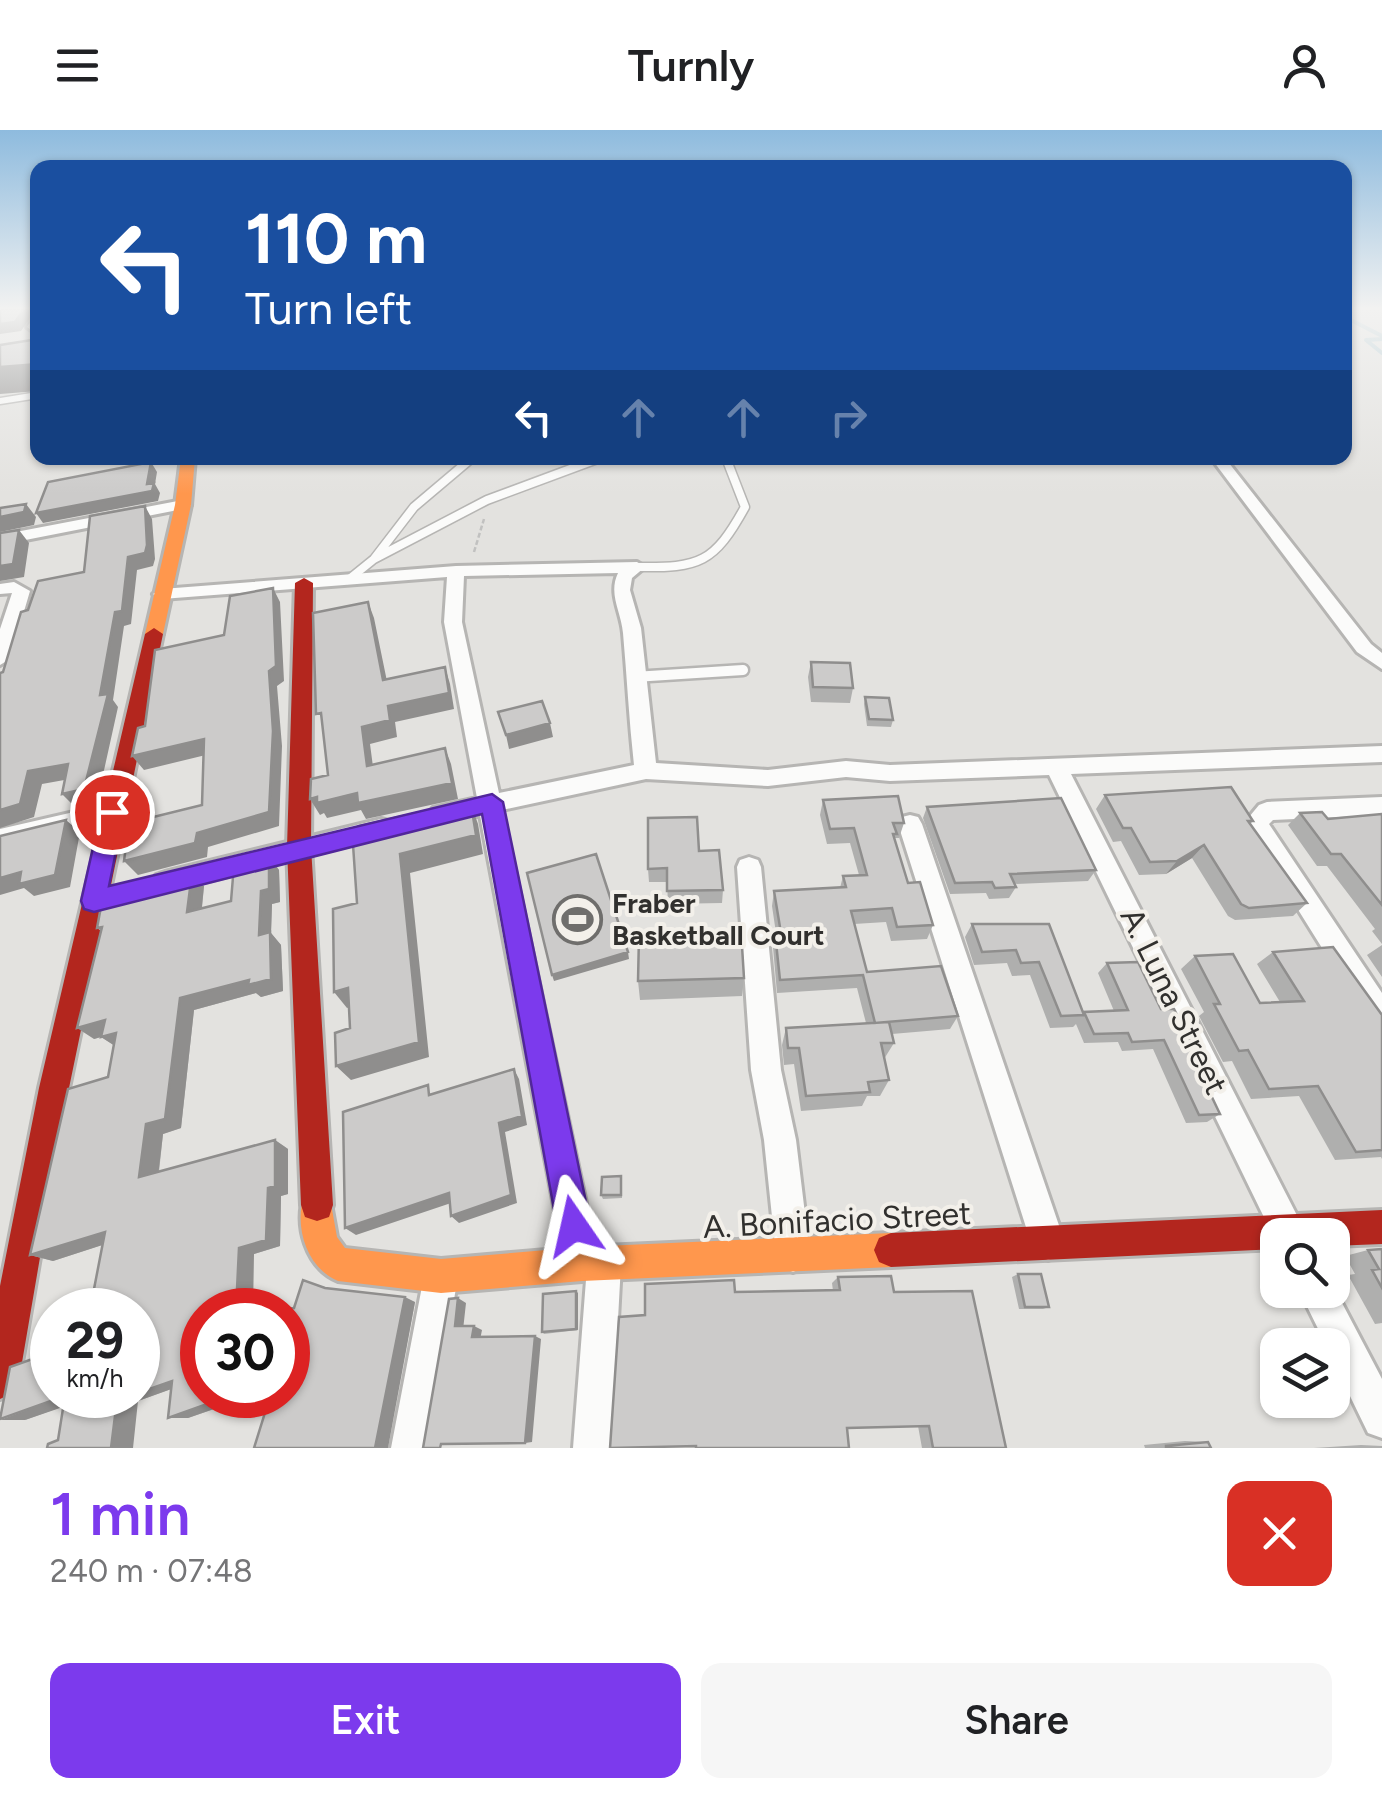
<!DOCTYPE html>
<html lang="en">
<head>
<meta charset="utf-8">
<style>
	body { margin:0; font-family:Figtree,sans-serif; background:#f6f6f6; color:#202124; height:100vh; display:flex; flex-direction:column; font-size:38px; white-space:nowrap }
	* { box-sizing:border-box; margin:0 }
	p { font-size:32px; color:#757577 }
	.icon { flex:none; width:55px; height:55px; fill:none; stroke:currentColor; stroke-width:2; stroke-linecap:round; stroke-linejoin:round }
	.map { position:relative; height:1318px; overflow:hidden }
	.drawer { display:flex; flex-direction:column; background:#fff; flex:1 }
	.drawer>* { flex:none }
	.guide { position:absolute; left:30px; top:30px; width:1322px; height:305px; border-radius:20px; box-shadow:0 2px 8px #0004; background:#1a4fa0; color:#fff; overflow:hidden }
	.tools { position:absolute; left:1260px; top:1088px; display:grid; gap:20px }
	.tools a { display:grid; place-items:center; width:90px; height:90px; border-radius:20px; background:#fff; box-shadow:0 2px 8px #0004; font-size:50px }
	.speed { position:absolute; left:30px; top:1158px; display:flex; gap:20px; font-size:50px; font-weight:700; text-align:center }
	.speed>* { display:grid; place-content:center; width:130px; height:130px; border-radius:50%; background:#fff; box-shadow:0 2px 8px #0004; line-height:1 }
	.speed small { font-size:25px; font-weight:400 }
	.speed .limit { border:15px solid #d22; background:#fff; color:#111 }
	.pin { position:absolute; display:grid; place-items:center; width:85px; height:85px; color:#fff; margin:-42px; border:5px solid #fff; border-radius:50%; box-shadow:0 2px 10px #0007 }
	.me { position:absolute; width:110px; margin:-55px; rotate:349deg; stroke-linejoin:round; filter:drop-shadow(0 0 8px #0008) }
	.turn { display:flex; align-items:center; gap:35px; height:210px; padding:0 50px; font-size:45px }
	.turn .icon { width:130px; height:130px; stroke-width:2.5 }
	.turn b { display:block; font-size:70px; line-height:85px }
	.lanes { display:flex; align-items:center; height:95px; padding:0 50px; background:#0003; justify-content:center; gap:50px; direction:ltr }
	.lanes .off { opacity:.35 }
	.round { display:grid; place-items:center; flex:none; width:105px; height:105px; border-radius:20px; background:#f6f6f6 }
	.overview { display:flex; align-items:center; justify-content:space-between; height:170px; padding:0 50px }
	h1 { font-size:60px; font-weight:600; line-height:75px; color:#7c3aed }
	.cta { display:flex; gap:20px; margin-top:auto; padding:20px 50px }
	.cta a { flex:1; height:115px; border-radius:20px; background:#7c3aed; color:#fff; font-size:40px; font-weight:600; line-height:115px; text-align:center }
	.cta a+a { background:#f6f6f6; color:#202124 }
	header { display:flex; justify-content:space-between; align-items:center; height:130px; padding:0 50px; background:#fff; font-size:45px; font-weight:600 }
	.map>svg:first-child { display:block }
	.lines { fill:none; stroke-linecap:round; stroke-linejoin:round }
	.stream { stroke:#a7c6d0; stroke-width:4 }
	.lane-far2-casing { stroke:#b6b5b3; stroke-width:9 }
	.lane-far1-casing { stroke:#b6b5b3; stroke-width:11 }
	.lane-casing { stroke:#b6b5b3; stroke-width:15 }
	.street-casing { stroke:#b6b5b3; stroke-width:6 }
	.slow-casing { stroke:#b6b5b3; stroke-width:6 }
	.jam-casing { stroke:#b6b5b3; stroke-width:6 }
	.path { stroke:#c1c1c0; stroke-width:2.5; stroke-dasharray:5 2.5; stroke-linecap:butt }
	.lane-far2 { stroke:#fbfbfa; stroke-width:6 }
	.lane-far1 { stroke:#fbfbfa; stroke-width:8 }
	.lane { stroke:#fbfbfa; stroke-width:10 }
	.street { fill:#fbfbfa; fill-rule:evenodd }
	.slow { fill:#ff974d; fill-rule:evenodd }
	.jam { fill:#b3261e; fill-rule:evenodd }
	.wall { fill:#afafae }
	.shaded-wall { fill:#8f8e8d }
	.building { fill:#cccbca; stroke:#8f8e8d; stroke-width:2.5 }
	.route { fill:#7c3aed; stroke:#51269a; stroke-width:2.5 }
	.labels { text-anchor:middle; stroke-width:8; stroke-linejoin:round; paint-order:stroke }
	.poi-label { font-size:28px; font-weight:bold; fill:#31302e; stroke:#f3f0ea; text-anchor:start }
	.near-street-label { font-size:32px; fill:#31302e; stroke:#f3f0ea }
</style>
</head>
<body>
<header><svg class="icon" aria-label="menu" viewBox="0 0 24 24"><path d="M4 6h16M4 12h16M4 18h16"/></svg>Turnly<svg class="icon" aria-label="person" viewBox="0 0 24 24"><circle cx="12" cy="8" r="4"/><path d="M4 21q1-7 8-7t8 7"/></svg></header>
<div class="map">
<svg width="1382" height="1318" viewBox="0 0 1382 1318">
	<rect width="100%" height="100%" fill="#e3e2df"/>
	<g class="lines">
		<path class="stream" d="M1345,187L1382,206
			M1382,209L1366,210L1382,223"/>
		<defs>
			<path id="lane-far2" d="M0,271L38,265"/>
			<path id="lane-far1" d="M374,429L487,370L600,328
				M637,437C700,438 714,433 745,377L726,328
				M348,450L374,429L414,377L472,328"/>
			<path id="lane" d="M634,547L743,540"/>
			<path id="street" d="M38,180V205L27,197Z
				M1211,328H1225L1371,514L1382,523V539L1357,522Z
				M183,370L191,375L188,378L0,415V405Z
				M637,432L645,437L632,448L630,460L641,498L656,633L768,640L846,631L890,635L1382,616V632L1071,644L1307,1105H1278V1116L1049,645L890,651L846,647L768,656L646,649L502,680L596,1120L604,1117L616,1122L621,1134L611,1318H573L586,1150L570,1146L565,1134L480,685L441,693L433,690L429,684L433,678L477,668L444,492L447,447L162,469L153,464L162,459L456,436ZM618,443C608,464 621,481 623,503C627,547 629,591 634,635L499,663L462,492L464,446Z
				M14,452L30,461L10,529L0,535V499L12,463L0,464V454Z
				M1382,667V685L1273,690L1269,694L1382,863V902L1372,898L1244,693L1259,675L1267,672Z
				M113,673L121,676L125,682L121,688L0,719V699Z
				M910,685L918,687L922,694L1065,1113L1060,1125L1048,1130L1036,1125L1031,1113L898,694L902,687Z
				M381,689L389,691L393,698L389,705L381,707L165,762L156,759L153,752L156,745L165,742Z
				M749,727L758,730L761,737L781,940L796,1010L810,1125L805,1137L793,1142L781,1137L776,1125L764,1010L751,940L737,737L740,730Z
				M441,1129L453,1134L458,1146L429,1318H391L424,1146L429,1134Z
				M1332,1154L1382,1249V1308L1368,1303L1332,1229V1215H1326L1299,1160H1332Z"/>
			<path id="slow" d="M181,328H195L191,375L163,504L154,510L145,504L175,375Z
				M317,1059L329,1063L337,1107L345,1118L441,1129L582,1117L891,1103L903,1108L908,1120L903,1132L891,1137L582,1151L441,1163L338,1151C306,1138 293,1094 305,1063Z"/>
			<path id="jam" d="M304,448L313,453L311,717L333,1075L329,1087L317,1091L305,1087L301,1075L287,717L295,453Z
				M154,498L163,504L69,958L19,1250L13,1263L0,1269V1156L39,958L145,504Z
				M1382,1080V1114L1332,1116V1105H1278V1119L891,1137L879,1132L874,1120L879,1108L891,1103Z"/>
		</defs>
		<use href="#lane-far2" class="lane-far2-casing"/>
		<use href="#lane-far1" class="lane-far1-casing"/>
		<use href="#lane" class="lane-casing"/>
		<use href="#street" class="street-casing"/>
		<use href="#slow" class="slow-casing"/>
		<use href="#jam" class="jam-casing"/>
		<path class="path" d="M474,422L484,389"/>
		<use href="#lane-far2" class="lane-far2"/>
		<use href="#lane-far1" class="lane-far1"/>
		<use href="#lane" class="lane"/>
		<use href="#street" class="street"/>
		<use href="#slow" class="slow"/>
		<use href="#jam" class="jam"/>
	</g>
	<path class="wall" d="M811,532L853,558L850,573L811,572L808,547Z
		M865,567L893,590L891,597L867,596L864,574Z
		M1105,665L1253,691L1250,694L1307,773L1293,786L1235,790L1228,786L1192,728L1166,744L1139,745L1121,711L1113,712L1096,679Z
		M823,670L904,693L899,708H895V710L908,753L933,795L927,809L891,811L886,792L854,794L867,842L958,886L950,899L892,904L894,913L884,929L889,950L880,966H867L862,976L801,981L794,934L784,935L782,915L786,898L866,893L857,858L777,863L773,817L776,803L772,776L774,761L840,758L843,746L859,745L850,713L827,714L820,685Z
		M927,677L1096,740L1088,751L1014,754L1016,757L1009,768L989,769L986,763L950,764L923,688Z
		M1300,683L1328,689L1382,684V814L1372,801L1375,799L1327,736H1317L1288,695Z
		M699,721L723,760L722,773L668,774L667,752H649L648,739Z
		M269,727L279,740L280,772L272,774L271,803L281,815L283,861L261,867L256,863L194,880L181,998L163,1004L159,1042L275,1010L288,1019V1064L281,1066L280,1116L254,1124L202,1265L294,1178L325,1158L415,1172L387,1317L267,1276L242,1279L225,1278L226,1275L188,1288H168L171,1259L138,1271L58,1310L64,1276L25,1290L52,1265L94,1159L102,1115L53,1131L30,1125L108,947L114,915L101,907L94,909L101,801L97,798L204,756L202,778L231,771Z
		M972,794H1049L1084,883L1114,881L1098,843L1107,833L1161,879L1215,960L1210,963L1220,984L1207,992L1186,993L1153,919L1122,921L1118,912L1084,913L1076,894L1073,897L1050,898L1030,845L1012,846L1007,833L974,835L965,807Z
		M1382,815V847L1367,825Z
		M1273,822L1382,885V1029L1381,1027L1335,1030L1299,966L1251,969L1232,931L1223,932L1199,886L1204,882L1181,839L1195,826L1260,873L1280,872L1257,834Z
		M744,848L742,866L640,870L638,851Z
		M622,1050V1068L603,1069L601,1065Z
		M1382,1119V1193L1375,1194L1348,1145L1355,1144L1345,1126L1368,1120Z
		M1273,1133H1278V1159L1274,1158L1263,1136Z
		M1018,1144L1049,1177L1043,1179H1019L1012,1147Z
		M838,1147L894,1162L1006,1318H922L918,1296L847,1298L696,1316L610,1318L645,1185L735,1162L833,1161L832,1153Z
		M578,1163V1200L544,1204L542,1202Z
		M1185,1311L1208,1312L1211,1318H1145L1144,1315Z
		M1361,1315L1382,1316V1318H1314Z"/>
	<path class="shaded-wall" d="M24,179H36L21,201L0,204V194Z
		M38,234V261L0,264V237Z
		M151,332L157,342L155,354L160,363L158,371L43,393L36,383L147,354Z
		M26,374L36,387L34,395L0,402V387Z
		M145,376L152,389L155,429L153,436L137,440L131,494L124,496L113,570L118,577L97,672L75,677L62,664L100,565L115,482L128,427Z
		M19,400L29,413L24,447L0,451V436Z
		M273,458L280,472L284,551L277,556L282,616L279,696L208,717L207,727L138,745L124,731L197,703L269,541Z
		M368,472L374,488L390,566L383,550Z
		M445,537L450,554L454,579L395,592L397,607L370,614L375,652L367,636L362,597L388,576Z
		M550,593L553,607L509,619L506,605Z
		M204,609L214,623L144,640L132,626Z
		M445,618L451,634L458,669L366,689L361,680L327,688L324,683L320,685L310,669Z
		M68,634L81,647L42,654L34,687L0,698V680L28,641Z
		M471,674L478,694L483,724L410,743L429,927L351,950L336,936L419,912L400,724Z
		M66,690L80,702L70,757L34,766L24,758L0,765V748Z
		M1204,715L1192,728L1166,744L1177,731Z
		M269,727L279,740L280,772L272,774L271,803L281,815L283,861L261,867L256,863L194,880L181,998L163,1004L157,1055L139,1047L146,994L180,868L259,805L261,761Z
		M192,743L204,756L200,795L187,782Z
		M628,822L629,829L554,851L552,845Z
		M348,858L361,874L347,878L334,862Z
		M105,890L121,901L94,909L77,898Z
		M116,903L118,918L101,907Z
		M514,939L519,949L527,995L505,1002L517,1073L459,1093L451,1086L499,993Z
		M275,1010L288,1019V1064L281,1066L280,1116L254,1124L253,1180H236L239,1118L268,1058Z
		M449,1063L457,1071L356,1105L345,1098Z
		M105,1102L124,1108L53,1131L30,1125Z
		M576,1161L578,1163V1200L576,1199Z
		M405,1167L415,1172L388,1318H375Z
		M458,1168L466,1173L463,1200L455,1196Z
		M474,1196L482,1200L480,1210L472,1207Z
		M535,1206L541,1209L532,1312L525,1313Z
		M172,1251L191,1252L138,1271L133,1318H111L117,1270L131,1265H138V1263Z
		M65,1266L89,1268L25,1290H0Z
		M227,1267L245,1268L188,1288H168Z"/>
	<path class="building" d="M0,179H24L15,192L0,194Z
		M38,209V234L0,237V215Z
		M151,332L147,354L154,353L152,361L36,383L48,352Z
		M26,374L24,382L0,387V378Z
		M145,376L147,415L145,423L128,427L122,481L115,482L100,565L108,564L84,659L62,664L68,634L28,641L20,674L0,680V543L3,542L21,482L28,480L38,451L84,442L90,386Z
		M19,400L13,434L0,436V403Z
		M273,458L276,536L269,541L273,601L269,682L197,703L195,713L124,731L129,693L202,675L204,609L132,626L138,598L145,596L155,520L224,505L230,466Z
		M368,472L383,550L445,537L449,563L388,576L390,590L362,597L367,636L445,618L452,653L358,673L357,663L317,673V667L310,669L311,649L328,645L321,583L316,584L313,483Z
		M811,532L850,533L853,558L813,557Z
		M865,567L889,568L893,590L869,589Z
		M542,571L550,593L506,605L498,582Z
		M1231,657L1253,691H1248L1307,773L1249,778L1241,774L1204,715L1177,731L1150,732L1131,698H1123L1105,665Z
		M898,666L904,693H893L897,704H893L908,753L920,752L933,795L897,797L892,778L851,781L867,842L941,836L958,886L875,893L863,845L780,850L775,803H781L774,761L846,757L843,746L867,745L854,698L830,699L823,670Z
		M1061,668L1096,740L1010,744L1016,757L995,758L992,752L955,753L927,677Z
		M456,674L457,678L471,674L476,705L400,724L419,912L336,936L335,903L350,898L348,858L334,862L333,779L357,773L352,700L359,696Z
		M1322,682L1328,689L1382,684V775L1341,724H1331L1300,683Z
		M697,687L699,721L719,720L723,760L667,761V738L648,739V688Z
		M66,690L55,745L19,754L21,742L0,748V706Z
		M596,724L628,822L552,845L527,743Z
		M269,727V759L261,761L259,805L270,802L271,849L248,855L249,850L180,868L165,989L146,994L139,1047L275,1010V1056L268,1058L266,1110L239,1118L236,1180H202V1265H288V1180H276L294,1178L303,1150L325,1158L405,1167L375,1318H254L268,1273L225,1278L227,1267L168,1288L172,1251L138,1263V1180H70L72,1166L94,1159L105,1102L30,1125L68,959L108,947L116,903L101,907L105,890L77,898L102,797L97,798L103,766L192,743L187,782L231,771L234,735Z
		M972,794H1049L1084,885L1061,886L1039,832L1021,833L1016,820L982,822Z
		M741,800L744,848L638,851L639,806Z
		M1333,817L1382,885V1020L1356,1022L1318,956L1269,959L1248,920L1239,921L1214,874H1220L1195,826L1233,824L1260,873L1304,871L1273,822Z
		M1138,832L1161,879H1174L1215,960L1209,961L1220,984L1199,985L1164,910L1132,912L1128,903L1094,904L1084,882L1128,880L1107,833Z
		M889,892L894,913H881L889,950L868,952L870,962L806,966L799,918H788L786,898Z
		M514,939L522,986L499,993L511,1065L451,1086L449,1063L345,1098L343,982L428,955L429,965Z
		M621,1046V1065H601L602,1047Z
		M1382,1119V1158L1372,1140L1379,1139L1368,1120Z
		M1018,1144H1041L1049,1177H1025Z
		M891,1146L894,1162L972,1161L1006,1318H933L929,1296L847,1298L849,1318H696V1316L610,1318L619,1187L645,1185V1154L734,1150L735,1162L840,1160L838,1147Z
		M576,1161V1199L542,1202L543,1164Z
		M458,1168L455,1196H474L472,1207L535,1206L525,1313L441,1314L440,1318H423L449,1169Z
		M52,1222V1265H131L117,1270L111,1318H47L48,1314L58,1310L65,1266L0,1289L10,1237Z
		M1208,1312L1211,1318H1166V1316Z"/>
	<linearGradient id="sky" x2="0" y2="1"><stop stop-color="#8ebbde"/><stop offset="0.49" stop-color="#f2f2f1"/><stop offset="1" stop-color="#f2f2f1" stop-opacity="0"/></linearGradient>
	<rect width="1382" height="364" fill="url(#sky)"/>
	<path class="route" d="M492,664L503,672L591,1096L586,1107L574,1112L562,1107L557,1096L482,684L94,782L84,779L81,771L101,682L112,673L124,682L109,756Z"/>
	<defs>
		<symbol id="stadium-ring" viewBox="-11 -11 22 22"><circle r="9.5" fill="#f3f0ea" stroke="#6f6e6c" stroke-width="1.5"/><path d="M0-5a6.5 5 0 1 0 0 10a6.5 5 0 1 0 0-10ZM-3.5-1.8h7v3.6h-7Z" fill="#6f6e6c"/></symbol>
	</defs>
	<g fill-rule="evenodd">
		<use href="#stadium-ring" x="550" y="762" width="55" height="55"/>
	</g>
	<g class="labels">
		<g class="poi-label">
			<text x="612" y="783">Fraber<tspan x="612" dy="32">Basketball Court</tspan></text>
		</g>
		<g class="near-street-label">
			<text transform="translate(1174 871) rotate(64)" y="11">A. Luna Street</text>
			<text transform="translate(837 1090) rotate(-3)" y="11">A. Bonifacio Street</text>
		</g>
	</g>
</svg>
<div class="tools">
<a><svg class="icon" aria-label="search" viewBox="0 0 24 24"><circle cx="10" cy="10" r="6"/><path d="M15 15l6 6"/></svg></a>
<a><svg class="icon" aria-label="layers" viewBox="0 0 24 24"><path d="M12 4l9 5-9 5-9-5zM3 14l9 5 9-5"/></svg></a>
</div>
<div class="speed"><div>29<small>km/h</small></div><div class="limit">30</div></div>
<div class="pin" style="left:112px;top:682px;background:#d93025"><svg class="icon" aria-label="arrive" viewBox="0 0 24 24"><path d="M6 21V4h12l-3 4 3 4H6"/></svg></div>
<svg class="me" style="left:574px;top:1096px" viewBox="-20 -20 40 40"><path d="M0-17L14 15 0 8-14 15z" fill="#7c3aed" stroke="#fff" stroke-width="4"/></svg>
<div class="guide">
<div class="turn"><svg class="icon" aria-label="left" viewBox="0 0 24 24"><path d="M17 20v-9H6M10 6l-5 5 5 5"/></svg><div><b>110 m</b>Turn left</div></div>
<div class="lanes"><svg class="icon" aria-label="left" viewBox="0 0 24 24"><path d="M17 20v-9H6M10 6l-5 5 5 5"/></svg><svg class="icon off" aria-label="ahead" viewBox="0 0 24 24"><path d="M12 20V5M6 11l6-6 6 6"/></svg><svg class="icon off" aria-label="ahead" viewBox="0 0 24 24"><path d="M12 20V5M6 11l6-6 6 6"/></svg><svg class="icon off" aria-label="right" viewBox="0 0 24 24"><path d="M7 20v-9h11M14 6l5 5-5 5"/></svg></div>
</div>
</div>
<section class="drawer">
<div class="overview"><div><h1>1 min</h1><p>240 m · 07:48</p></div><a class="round" style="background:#d93025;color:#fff"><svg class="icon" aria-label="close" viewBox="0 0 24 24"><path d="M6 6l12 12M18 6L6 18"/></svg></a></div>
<div class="cta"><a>Exit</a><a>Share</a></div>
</section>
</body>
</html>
